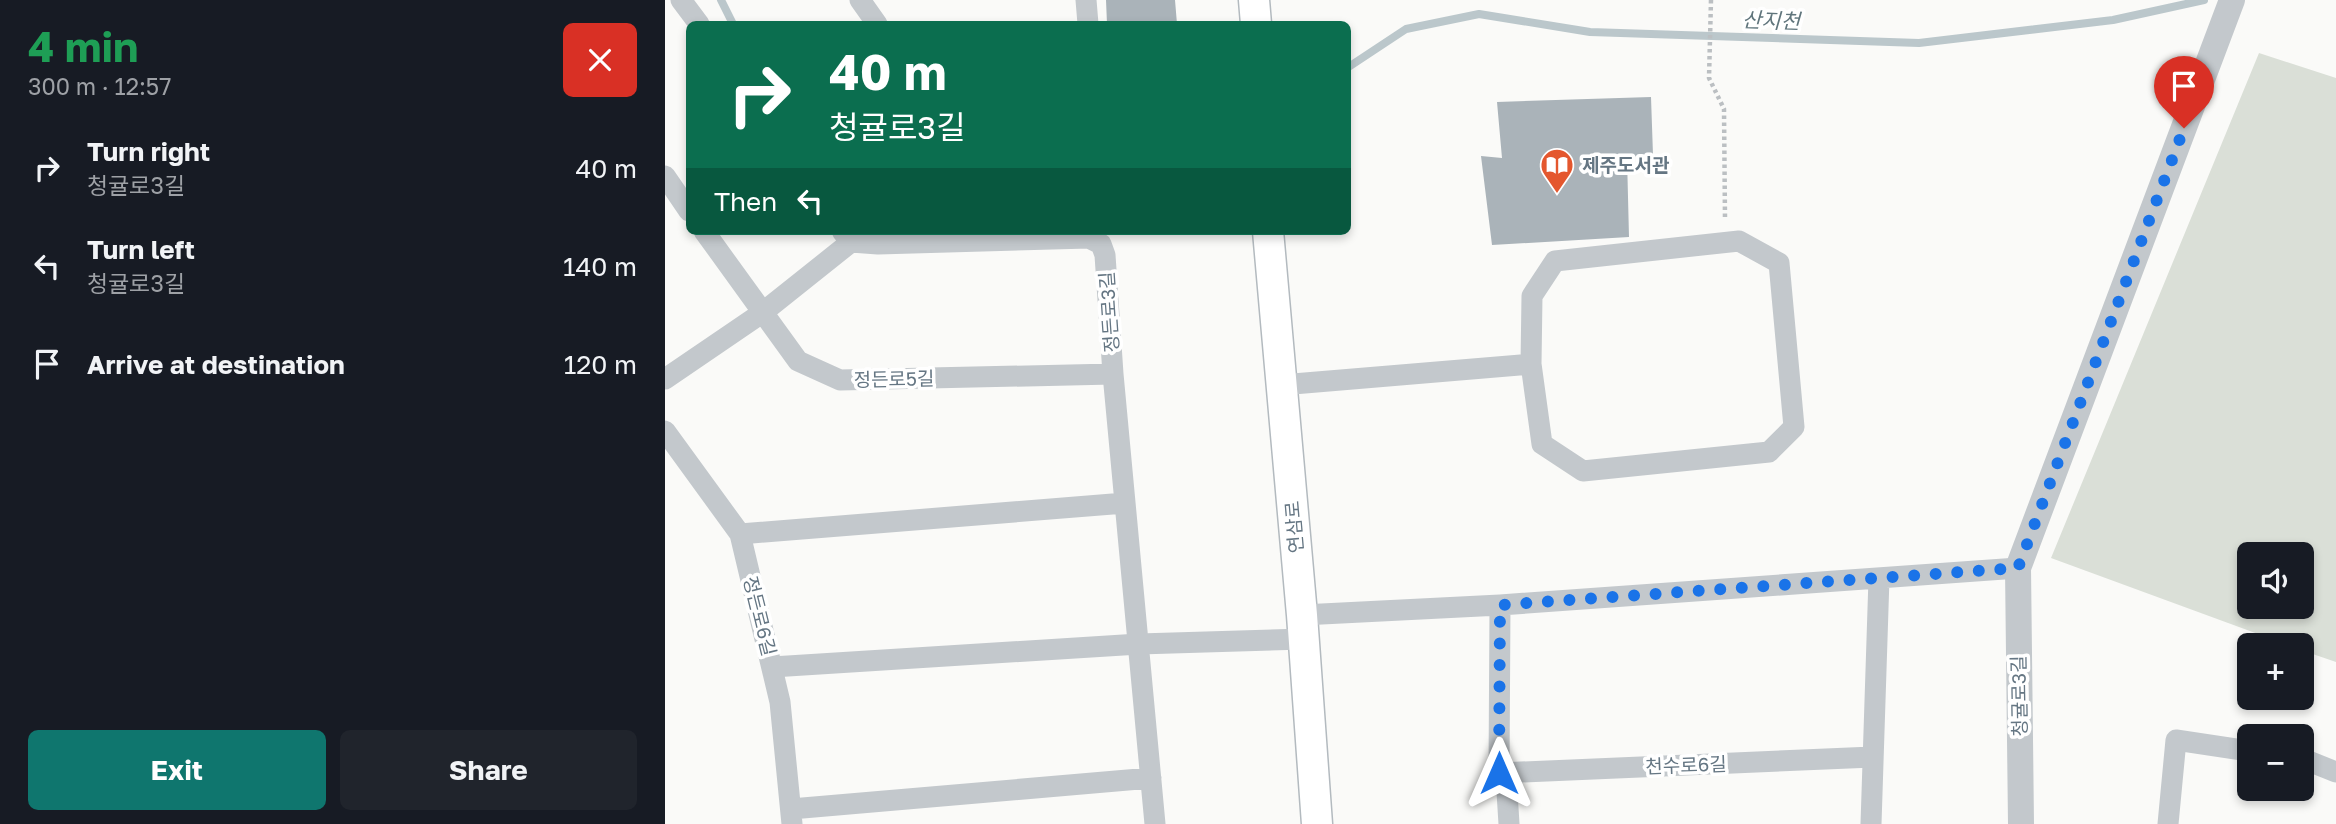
<!DOCTYPE html>
<html lang="en">
<head>
<meta charset="utf-8">
<style>
	body { margin:0; font-family:"Golos Text","Noto Sans KR",sans-serif; background:#20242c; color:#f1f3f6; height:100vh; display:flex; flex-direction:column; font-size:26px; white-space:nowrap }
	* { box-sizing:border-box; margin:0 }
	p { font-size:23px; color:#9ea1a6 }
	.icon { flex:none; width:38px; height:38px; fill:none; stroke:currentColor; stroke-width:2; stroke-linecap:round; stroke-linejoin:round }
	.map { position:relative; flex:1; overflow:hidden }
	.sheet { display:flex; flex-direction:column; background:#171b24; width:665px }
	.sheet>* { flex:none }
	.guide { position:absolute; left:21px; top:21px; width:665px; height:214px; border-radius:10px; box-shadow:0 4px 10px #0003; background:#0b6e4f; color:#fff; overflow:hidden }
	.fabs { position:absolute; left:1572px; top:542px; display:grid; gap:14px }
	.fabs a { display:grid; place-items:center; width:77px; height:77px; border-radius:10px; background:#171b24; box-shadow:0 4px 10px #0003; font-size:35px }
	.pin { position:absolute; display:grid; place-items:center; width:60px; height:60px; color:#fff; margin:-72px -30px; border-radius:50% 50% 50% 0; rotate:-45deg; box-shadow:0 0 7px #0007 }
	.pin .icon { rotate:45deg }
	.me { position:absolute; width:77px; margin:-38px; rotate:0deg; stroke-linejoin:round; filter:drop-shadow(0 0 5px #0008) }
	.turn { display:flex; align-items:center; gap:24px; height:147px; padding:0 28px; font-size:32px }
	.turn .icon { width:91px; height:91px; stroke-width:2.5 }
	.turn b { display:block; font-size:49px; line-height:60px }
	.then { display:flex; align-items:center; height:66px; padding:0 28px; background:#0003; gap:14px; font-size:26px }
	.round { display:grid; place-items:center; flex:none; width:74px; height:74px; border-radius:10px; background:#20242c }
	.head { display:flex; align-items:center; justify-content:space-between; height:119px; padding:0 28px }
	h1 { font-size:42px; font-weight:700; line-height:52px; color:#1e9e55 }
	.cta { display:flex; gap:14px; margin-top:auto; padding:14px 28px }
	.cta a { flex:1; height:80px; border-radius:10px; background:#0f766e; color:#fff; font-size:28px; font-weight:700; line-height:80px; text-align:center }
	.cta a+a { background:#20242c; color:#f1f3f6 }
	ul { padding:0; list-style:none }
	li { display:flex; align-items:center; gap:21px; height:98px; padding:0 28px }
	li div { flex:1 }
	li b { display:block; font-size:26px }
	li em { font-style:normal }
	main { display:flex; flex:1; min-height:0 }
	.map>svg:first-child { display:block }
	.park { fill:#dadfd7; fill-rule:evenodd }
	.lines { fill:none; stroke-linecap:round; stroke-linejoin:round }
	.stream { stroke:#bbc7cb; stroke-width:8 }
	.building { fill:#aab3b9 }
	.secondary-casing { stroke:#b3babf; stroke-width:33 }
	.path { stroke:#bbbfc2; stroke-width:4.5; stroke-dasharray:3.5 3.5; stroke-linecap:butt }
	.minor { stroke:#c3c8cc; stroke-width:21 }
	.tertiary { stroke:#c3c8cc; stroke-width:26 }
	.secondary { stroke:#fff; stroke-width:30 }
	.route { stroke:#1a73e8; stroke-width:12; stroke-dasharray:0 21.6 }
	.labels { text-anchor:middle; stroke-width:7; stroke-linejoin:round; paint-order:stroke }
	.poi-label { font-size:19px; font-weight:bold; fill:#657683; stroke:#fff; text-anchor:start }
	.street-label { font-size:19px; fill:#657683; stroke:#fff }
	.water-label { font-size:21px; font-style:italic; fill:#60757c; stroke:#fff }
</style>
</head>
<body>
<main>
<section class="sheet">
<div class="head"><div><h1>4 min</h1><p>300 m · 12:57</p></div><a class="round" style="background:#d93025;color:#fff"><svg class="icon" aria-label="close" viewBox="0 0 24 24"><path d="M6 6l12 12M18 6L6 18"/></svg></a></div>
<ul>
<li><svg class="icon" aria-label="right" viewBox="0 0 24 24"><path d="M7 20v-9h11M14 6l5 5-5 5"/></svg><div><b>Turn right</b><p>청귤로3길</p></div><em>40 m</em></li>
<li><svg class="icon" aria-label="left" viewBox="0 0 24 24"><path d="M17 20v-9H6M10 6l-5 5 5 5"/></svg><div><b>Turn left</b><p>청귤로3길</p></div><em>140 m</em></li>
<li><svg class="icon" aria-label="arrive" viewBox="0 0 24 24"><path d="M6 21V4h12l-3 4 3 4H6"/></svg><div><b>Arrive at destination</b></div><em>120 m</em></li>
</ul>
<div class="cta"><a>Exit</a><a>Share</a></div>
</section>
<div class="map">
<svg width="1671" height="824" viewBox="0 0 1671 824">
	<rect width="100%" height="100%" fill="#fafaf8"/>
	<path class="park" d="M1594,53L1671,78V662L1636,650V646H1626L1386,558ZM1584,555H1636V607H1584Z"/>
	<g class="lines">
		<path class="stream" d="M56,0L68,24
			M682,68L741,29L814,14L925,32L1254,43L1448,20L1539,0
			M195,231L213,235"/>
	</g>
	<path class="building" d="M441,0H510L512,24H442Z
		M986,97L988,155L962,157L964,237L827,245L816,156L837,158L832,102Z"/>
	<g class="lines">
		<defs>
			<path id="secondary" d="M589,0L591,24
				M603,231L637,615L652,824"/>
		</defs>
		<use href="#secondary" class="secondary-casing"/>
		<path class="path" d="M1046,0L1044,78L1059,109L1060,219"/>
		<path class="minor" d="M16,0L34,24
			M195,0L212,24
			M421,0L423,24
			M0,176L24,211
			M39,231L133,361L175,380L448,374
			M177,231L186,242L213,244L424,238L436,244L440,255L448,374L490,824
			M0,379L97,313L186,242
			M616,385L866,364L877,444L918,471L1104,452L1129,427L1114,263L1074,241L890,261L867,296L866,364
			M0,431L75,534L115,702L127,824
			M75,534L460,503
			M835,605L834,773L842,792L844,824
			M637,615L835,605L1353,568
			M107,667L474,644L639,639
			M1636,758L1671,772
			M834,773L1208,757
			M126,809L486,778
			M1206,824L1214,578
			M1503,824L1511,740L1584,751"/>
		<path class="tertiary" d="M1356,824L1353,568L1567,0"/>
		<use href="#secondary" class="secondary"/>
	</g>
	<g class="lines">
		<path class="route" d="M834,773L835,605L1353,568L1519,128"/>
	</g>
	<defs>
		<symbol id="library-pin" viewBox="-11 -11 22 30"><path d="M0 17L-7.5 6A9.5 9.5 0 1 1 7.5 6Z" fill="#e4572e" stroke="#fff"/><path d="M-6-4Q-3-5.5-.7-3.5V5Q-3 3-6 4ZM6-4Q3-5.5 .7-3.5V5Q3 3 6 4Z" fill="#fff"/></symbol>
	</defs>
	<g fill-rule="evenodd">
		<use href="#library-pin" x="873" y="146" width="38" height="52"/>
	</g>
	<g class="labels">
		<g class="poi-label">
			<text x="917" y="172">제주도서관</text>
		</g>
		<g class="street-label">
			<text transform="translate(444 312) rotate(-94)" y="7">정든로3길</text>
			<text transform="translate(229 379) rotate(-1)" y="7">정든로5길</text>
			<text transform="translate(629 527) rotate(-95)" y="7">연삼로</text>
			<text transform="translate(95 616) rotate(76)" y="7">정든로6길</text>
			<text transform="translate(1354 696) rotate(-91)" y="7">청귤로3길</text>
			<text transform="translate(1021 765) rotate(-2)" y="7">천수로6길</text>
		</g>
		<g class="water-label">
			<text transform="translate(1106 21) rotate(2)" y="7">산지천</text>
		</g>
	</g>
</svg>
<div class="fabs">
<a><svg class="icon" aria-label="sound" viewBox="0 0 24 24"><path d="M4 9h4l5-4v14l-5-4H4zM17 9q2 3 0 6"/></svg></a>
<a>+</a>
<a>−</a>
</div>
<div class="pin" style="left:1519px;top:128px;background:#d93025"><svg class="icon" aria-label="arrive" viewBox="0 0 24 24"><path d="M6 21V4h12l-3 4 3 4H6"/></svg></div>
<svg class="me" style="left:834px;top:773px" viewBox="-20 -20 40 40"><path d="M0-17L14 15 0 8-14 15z" fill="#1a73e8" stroke="#fff" stroke-width="4"/></svg>
<div class="guide">
<div class="turn"><svg class="icon" aria-label="right" viewBox="0 0 24 24"><path d="M7 20v-9h11M14 6l5 5-5 5"/></svg><div><b>40 m</b>청귤로3길</div></div>
<div class="then">Then<svg class="icon" aria-label="left" viewBox="0 0 24 24"><path d="M17 20v-9H6M10 6l-5 5 5 5"/></svg></div>
</div>
</div>
</main>
</body>
</html>
